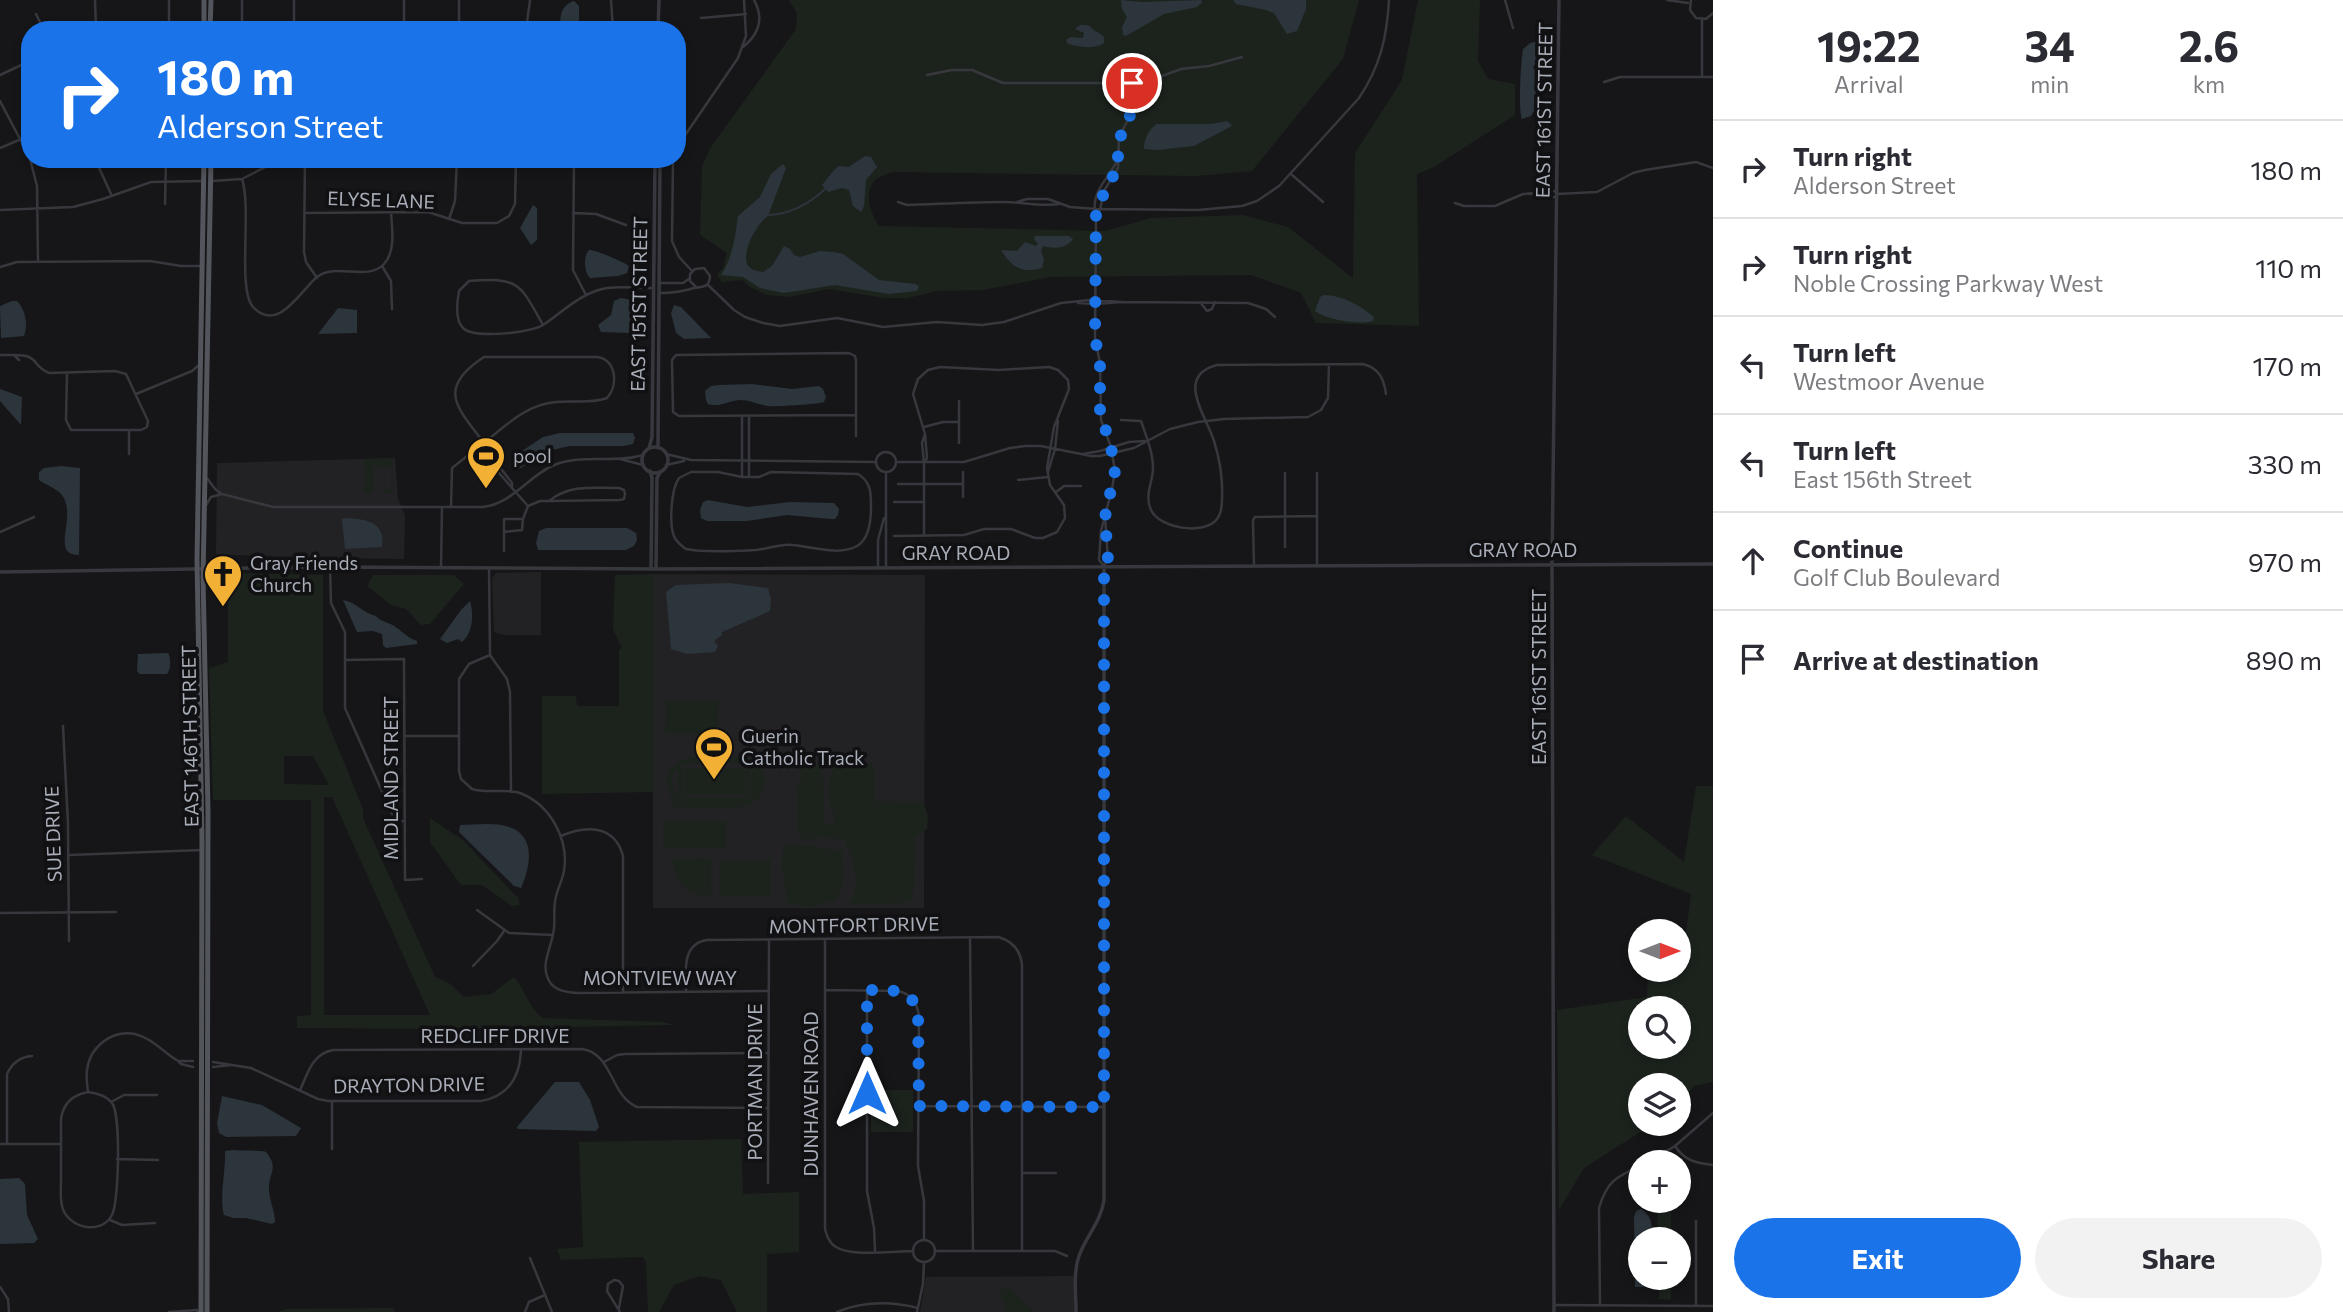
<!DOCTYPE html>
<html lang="en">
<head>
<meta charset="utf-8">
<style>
	body { margin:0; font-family:Commissioner,sans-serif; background:#f2f2f3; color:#2b2b33; height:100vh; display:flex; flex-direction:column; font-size:26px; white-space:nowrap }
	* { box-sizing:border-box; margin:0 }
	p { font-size:23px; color:#7c7c81 }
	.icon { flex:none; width:38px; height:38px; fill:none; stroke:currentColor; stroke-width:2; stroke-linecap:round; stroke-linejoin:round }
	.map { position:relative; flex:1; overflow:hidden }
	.details { display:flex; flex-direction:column; background:#fff; width:630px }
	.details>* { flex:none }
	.guide { position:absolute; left:21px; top:21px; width:665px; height:147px; border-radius:28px; box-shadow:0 4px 10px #0003; background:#1a73e8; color:#fff; overflow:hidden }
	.needle { width:46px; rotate:90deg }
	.tools { position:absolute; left:1628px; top:919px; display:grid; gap:14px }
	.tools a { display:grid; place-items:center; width:63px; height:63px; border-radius:50%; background:#fff; box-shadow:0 4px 10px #0003; font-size:35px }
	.pin { position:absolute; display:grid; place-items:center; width:60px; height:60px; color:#fff; margin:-30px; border:4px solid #fff; border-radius:50%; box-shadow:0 2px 7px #0007 }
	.me { position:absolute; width:77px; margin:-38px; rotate:0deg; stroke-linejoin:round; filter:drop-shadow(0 0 5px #0008) }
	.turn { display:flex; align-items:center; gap:24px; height:147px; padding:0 21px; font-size:32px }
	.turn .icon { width:91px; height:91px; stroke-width:2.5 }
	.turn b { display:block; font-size:49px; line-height:60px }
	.eta { display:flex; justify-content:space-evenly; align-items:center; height:119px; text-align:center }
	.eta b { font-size:42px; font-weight:700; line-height:49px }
	.action { display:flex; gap:14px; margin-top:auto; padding:14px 21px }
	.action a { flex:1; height:80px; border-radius:42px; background:#1a73e8; color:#fff; font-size:28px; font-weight:700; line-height:80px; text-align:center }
	.action a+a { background:#f2f2f3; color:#2b2b33 }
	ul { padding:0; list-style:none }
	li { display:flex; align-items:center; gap:21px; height:98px; padding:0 21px; border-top:2px solid #e1e1e2 }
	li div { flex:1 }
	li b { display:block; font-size:26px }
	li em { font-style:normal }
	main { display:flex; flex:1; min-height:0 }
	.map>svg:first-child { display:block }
	.built { fill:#222225 }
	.green { fill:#1c231d; fill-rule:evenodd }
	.water { fill:#2c353c }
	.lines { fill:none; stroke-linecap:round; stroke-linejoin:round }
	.stream { stroke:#2c353c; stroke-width:2 }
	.minor { stroke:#37383d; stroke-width:2.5 }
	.tertiary { stroke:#37383d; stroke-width:3.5 }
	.primary { stroke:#53555c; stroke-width:5 }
	.route { stroke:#1a73e8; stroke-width:12; stroke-dasharray:0 21.6 }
	.labels { text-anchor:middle; stroke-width:7; stroke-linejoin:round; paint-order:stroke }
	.street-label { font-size:19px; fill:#a8adb8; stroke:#111113 }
	.poi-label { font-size:19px; fill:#a8adb8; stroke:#111113; text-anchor:start }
</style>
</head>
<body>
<main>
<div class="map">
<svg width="1713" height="1312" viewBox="0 0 1713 1312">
	<rect width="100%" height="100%" fill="#161618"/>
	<path class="built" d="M395,458L398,499L405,515L404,559L275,557L216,554L217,463Z
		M541,572V635H504L494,632L492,578L496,573Z
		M653,574L925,575L924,908H653Z
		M1074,1276V1312H920L926,1277Z"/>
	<path class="green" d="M789,0H1359L1343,59L1252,171L1196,176L892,172C888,174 880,176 876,179C863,193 870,213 879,226L1105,231L1151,218L1243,215L1288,227L1353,278L1355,153L1402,80L1418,0H1480L1478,61L1488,79L1515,84V115L1434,167L1417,174L1419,326L1316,323L1301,293L1251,275L1051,277L983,290L937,291L908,298H884L829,289L789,297L767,295L750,287L742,280L722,282L717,275L723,268L727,253L700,235L702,166L711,147L796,29L797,13Z
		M364,459H393V493H383V489H391V467H373V493H364Z
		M228,573L323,575V711L363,809V818L435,977L449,983L464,997L491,994L514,977C525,990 529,1008 543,1018L663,1022L674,1025L447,1029L297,1028V1016L311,1015V800H213L209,668L228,662ZM284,756H313L329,785L284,784ZM324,797H332L430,1015H324Z
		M653,574V792L542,794V696H576L577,706H619V650L622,648L613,629L615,575Z
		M373,575H454L464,584L430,624L421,625L406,609L391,605L367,586Z
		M666,700H719L718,735L665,734Z
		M760,758V763L756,764C762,771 767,779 764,789C762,796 756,802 749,805C734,811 689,807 671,807V802H675C669,794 665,786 667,776C669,769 675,763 682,760C697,754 742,758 760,758ZM741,763L751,766V781L748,780L750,767H746V797H750L748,785H751V798L748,800L747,798H684V801C670,793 667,779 678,768L679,797H683L682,768H679L684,764Z
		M834,763L874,764V801L923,802L928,816L927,829L916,836L914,885L912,899L905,903L848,905C864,887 852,860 845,840L820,837L805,841L797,833V786L801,784L800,767L817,766L823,772L824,823L833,824L835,818L827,794Z
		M684,768H745V795H684Z
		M1696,786H1713V1082L1694,1086L1678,1107V1085H1640V1124H1653L1584,1168L1559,1210L1557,1010L1647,997L1648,970H1678V954H1683L1691,894L1592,855L1626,816L1684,862ZM1678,1008V1046H1640V1008Z
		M430,818L464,841L518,898L520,905L512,906L482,885H461L430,842Z
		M663,821L726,822V849H663Z
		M786,845H803L842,851L844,879L837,899L818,906L788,905L782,867L783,849Z
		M708,858L711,860V896C688,897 672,881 673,859Z
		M719,860H771V896H719Z
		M871,1090H913V1132H871Z
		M741,1139L743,1194L799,1192V1252L767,1254V1312H737L721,1280L699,1276L674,1285L659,1312H648L646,1263L643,1257L561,1260L557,1249L583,1247L579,1142Z
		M1657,1201H1671V1239H1658Z
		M1659,1278H1671V1300L1659,1299Z
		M1007,1285L1035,1312H1008L1004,1303L997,1295Z
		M393,1308L395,1312H278L286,1309Z"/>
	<path class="water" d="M1121,0L1142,2L1201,0L1202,2L1197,7L1164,14L1126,36L1123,35L1122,27L1127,17L1122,9Z
		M1233,0H1306V9L1297,31L1287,34L1274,13L1266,10L1236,4Z
		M574,1L579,6V30H560C560,18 560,5 574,1Z
		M1080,25H1088L1095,31L1098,32L1104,37V43C1094,50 1080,47 1068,44L1066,40L1070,37L1083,38L1084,33L1075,29Z
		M1535,42L1540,45C1543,52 1538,63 1533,67L1539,76L1537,91L1534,96L1536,108L1531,116L1522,119C1518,111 1521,60 1523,49L1530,43Z
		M1227,121L1232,125L1230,127L1194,146L1158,150L1144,149C1143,141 1150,127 1157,124H1211Z
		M865,156L871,157L877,167L866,180L864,206L861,212L853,206L849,190L842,188L828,192L822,185L835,169L839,166L849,167Z
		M783,164L786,168L768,216C757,223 742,250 747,264C750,270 757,271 763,272L772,266L784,246L790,249L794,255L800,257L820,251L834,252L843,254L879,280L916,284L919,287L917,291L889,294L835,285L784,293L760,288L743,277L721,275C733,257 735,237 738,216L760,197L771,174Z
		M533,205L537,208V240L531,245L520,228Z
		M1035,236H1069L1073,239C1066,249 1054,249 1043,246L1041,251L1044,260L1042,268C1022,274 1011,267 1001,250L1017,251L1025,242L1036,246L1038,244L1034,239Z
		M589,250C597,250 623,262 629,266L627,273L618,276L590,278C584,272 583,257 589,250Z
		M1324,295C1341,295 1362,306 1374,317L1373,321C1359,325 1327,320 1315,311L1320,297Z
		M621,298L632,300L637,303V329L628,333L601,332L598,325L611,315L614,301Z
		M12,301H17C26,311 28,324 24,336L1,338L0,306Z
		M674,305L681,307L711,338L684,339L676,333L671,313Z
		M338,308L357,310V333L318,334Z
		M752,384L792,389L819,386L823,389L826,397L824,402C820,404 775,407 768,406C759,405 750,400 741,400C729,400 721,408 708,404L706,400L705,391L711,386L720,385Z
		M0,389L22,397L21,425L0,401Z
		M560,433H633L635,438L633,444L624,446H570L552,450L519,469L513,465L516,455L543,437Z
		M61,466L80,468L79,555C49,555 78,517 62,495C56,488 46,485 39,480V472L44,468Z
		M708,500L747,507L790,502L834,503L839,509L838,515L835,519H831L787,515L747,521H707L701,518L700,510L703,502Z
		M345,518C365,519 386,521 382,547L345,549L342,519Z
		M546,528H627L636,533L637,540L634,546L626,550H538L536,543L539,531Z
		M729,583L768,588L771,599L770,611L722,632V635L714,641L718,646L715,652L687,654L671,649L666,592L676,585Z
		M343,600C355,601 364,614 376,616C382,623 390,622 397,628C404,633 408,638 417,641V644L386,648L383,645L382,634L373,631L357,632Z
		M470,601C474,614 473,633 462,642L458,639L447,643L440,639L461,610Z
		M168,653C171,658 171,669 167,674H140L137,671L138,654Z
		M460,825C474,825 495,822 509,827C537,836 530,868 521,888L514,886L459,832Z
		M555,1082H579L590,1100L599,1127L596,1131L518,1129L517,1127Z
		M222,1096L262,1105L301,1128L296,1136L226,1137L219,1133L217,1123Z
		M233,1150C240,1151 264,1150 266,1152C267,1152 272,1161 272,1162C275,1171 268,1179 269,1189C269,1200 275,1211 275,1222L272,1224L246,1218H233L224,1215C219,1200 226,1169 225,1151Z
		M19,1178L25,1184L27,1215L38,1239L34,1243L0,1244V1179Z
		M1641,1209C1653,1217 1652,1226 1652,1239H1640V1278H1652V1287H1635L1634,1217L1636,1211Z"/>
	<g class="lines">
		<path class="stream" d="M769,215C790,214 810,203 825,189"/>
		<path class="minor" d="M95,0L96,30
			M169,0V30
			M611,0L613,30
			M1505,0L1513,28
			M1667,0L1688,3
			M1691,0L1690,10L1696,18L1706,19L1713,13
			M36,14L44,30
			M701,18L746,14
			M1702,20V76
			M349,26V30
			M242,30V0
			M294,30V0
			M404,30V0
			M459,30V0
			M526,30L530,0
			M743,47C759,34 764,18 754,0
			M0,75L30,61
			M927,75L952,70H972L1003,83H1132L1151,80L1181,69L1209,66L1242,57
			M1604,82L1620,77H1713
			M0,101L30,158
			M677,147L738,58L746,36L744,0
			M0,148L19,140
			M30,159L37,186L38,261
			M95,159L111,194
			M305,159L304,252L306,262L317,278
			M574,159L573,270L586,295
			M620,159L627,161
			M673,159L672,241L679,257L692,271
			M1291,174L1323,202
			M242,179C252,209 237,289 253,307C278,334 301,290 317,277C336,262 367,282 384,264C396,251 392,228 391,212
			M212,181L242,179L281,159
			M1532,194L1544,197H1556
			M1557,194L1597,192L1633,173L1645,170L1696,162L1713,168
			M898,202L907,205C939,204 972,202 1005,202C1023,202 1040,207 1059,204
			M1017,202L1027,199H1048L1070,207L1096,209L1198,210L1242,206L1257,201L1279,186L1359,98C1380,67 1387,37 1389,0
			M1455,203L1464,206H1495L1523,194L1556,191
			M165,204L166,159
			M0,210L73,207L103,199L151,182L202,181
			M304,213L428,212L462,223H497L509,216L515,204L516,159
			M573,213L596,214L626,225
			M1096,215L1100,210L1104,191L1118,168L1119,137L1131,114L1132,84
			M449,219L455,201L457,159
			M382,266L391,281L392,309
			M0,267L17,262L150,261L181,266H203
			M660,283H683L690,278
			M708,285L734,310L745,317L763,323L780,326L837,318L883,327L937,322L982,325L1004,322L1061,303L1090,300L1122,302
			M659,293C672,293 682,292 694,288C704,286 709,288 710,276L704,268L695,269L690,274V281L696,287
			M1200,302L1207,311L1212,309L1215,302
			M1078,303L1095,304L1122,302L1248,303L1266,309L1275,317
			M543,325C520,284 520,277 469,281L459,291C457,302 455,320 463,328C474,339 530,333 543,325C562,312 584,291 607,288C622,286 638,288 653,288
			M849,353L855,356L856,360V415L679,416L673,412L672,360L676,355Z
			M0,355H14L19,360
			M14,355C41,355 30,365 49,373L115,371L126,374L148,421L147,427L141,430H71L66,420L67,373
			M136,394L192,371L199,365
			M856,415V436
			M749,416V477
			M1121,420L1141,421C1146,436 1153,452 1153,468C1153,482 1144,495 1151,510C1159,528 1204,536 1217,519C1221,514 1222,506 1222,499C1223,479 1220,460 1214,441C1207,417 1174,376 1217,365L1363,364C1379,368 1384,379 1386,394
			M924,427L943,422H959
			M959,443V401
			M481,445L498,468L499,473L527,505
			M876 462a10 10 0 1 1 20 0a10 10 0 1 1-20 0Z
			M129,454V430
			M666,454L691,460L876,462
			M1083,454L1100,451L1129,442L1145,441
			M620,459L643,465
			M896,462H964L1010,448L1025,446H1041L1091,456H1100L1134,448L1170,429L1198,422L1224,419L1308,417L1321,410L1328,398L1329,364
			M666,465L684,461
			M498,468L502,470L512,483V487
			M691,472H718L742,477H759L771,472L858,474C871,482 871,492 871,507C871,519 869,539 857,546C840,556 812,547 793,545C781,543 769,549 756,550C736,551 705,553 686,549C681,545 676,542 674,536C669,524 671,489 679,478Z
			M886,472V567
			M1048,472L1055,449L1058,421
			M1317,473V565
			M742,477V416
			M207,478L215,489L222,494L273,507H483C511,504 528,477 552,466C581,453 613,464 643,455
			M1018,480L1048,477
			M898,484H963
			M1056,492L1064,486H1081
			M963,497V472
			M894,502H924
			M206,505L211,497L222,494
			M528,506L540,501H549L620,500L624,499L625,494L624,490L619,488C594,488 570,484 549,501
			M451,507L452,468L481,445L484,443C505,426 527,404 556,402C573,400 592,404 607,398C618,386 617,361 598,357H484C435,389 458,408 484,443
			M0,532L34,517
			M504,532L522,530L523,519
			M894,536L964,535L984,529H1011L1035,538H1043L1057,532L1065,518L1064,505L1050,485L1047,468L1054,427L1069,389L1068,380L1058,370L1049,367L999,370L940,367L928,370L918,379L913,394L925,434
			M924,536V463L922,443L925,434L927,458L924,463
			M1285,547V473
			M504,551V519H523L528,506
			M1104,565L1108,560L1105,517
			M1104,566L1099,560L1101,531L1112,489L1115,471L1111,447L1101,420L1100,363L1095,338L1096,215C1089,193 1110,177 1118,159
			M1254,566L1253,520L1255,517L1317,516
			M330,567L331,603L345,632V708L393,816L397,821H404
			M441,567L442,507
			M489,568L490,655L507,679L510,692L511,792
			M878,568V540L884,518
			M490,655L469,664L459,679V771L461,779L472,789C487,794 505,788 520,793C551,805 569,840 564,871C562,882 556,891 555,902C553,913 556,924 553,934C551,947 542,963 547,976C551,990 564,992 577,993L769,991
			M345,660L404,659L405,880L422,879
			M63,726L68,824L69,941
			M405,736H458
			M561,836C586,825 615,825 623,856V992
			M69,855L202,850
			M477,910L509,933L553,935
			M0,913L116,912
			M970,938L973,1251
			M825,940V1229C827,1236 829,1243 836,1247C850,1257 894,1251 913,1251
			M473,966L497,941L504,931
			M825,990L897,991C910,993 917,1002 919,1016L918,1166L924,1201V1240
			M867,991V1191L874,1228L875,1251
			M686,992C686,972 681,944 707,940L998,937C1013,941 1020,950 1022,964V1251
			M213,1062L251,1068L318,1099L328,1101H481C509,1096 520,1076 521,1050
			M604,1062L617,1055L625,1054L769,1053
			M193,1067L181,1064L178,1061H193
			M213,1067L231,1065
			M300,1090C308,1073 312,1054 333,1050L582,1049C613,1053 610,1096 637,1107L768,1108
			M88,1092C96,1093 106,1095 112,1103C121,1114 119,1202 112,1215C101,1236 67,1228 62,1206C60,1198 61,1188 61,1179C61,1159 61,1139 61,1119C63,1104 72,1095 88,1092Z
			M88,1092C87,1085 86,1077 87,1070C90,1046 112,1030 135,1034C152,1038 164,1053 178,1061
			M111,1102L124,1095H157
			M919,1106L1104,1107
			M0,1144H61
			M7,1144V1074C12,1063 20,1057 32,1056
			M1675,1146C1685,1161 1696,1163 1713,1165
			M332,1149V1101
			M117,1159L158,1160
			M1648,1162L1675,1146L1713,1113
			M1022,1173H1056
			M768,1183L769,940
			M110,1220L122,1225L155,1223
			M913 1251a11 11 0 1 1 22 0a11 11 0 1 1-22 0Z
			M935,1251H1055L1067,1256
			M530,1258L552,1312
			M0,1287L8,1299L9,1312
			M1554,1305L1713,1306
			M1600,1306L1599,1208C1607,1181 1616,1177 1640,1166
			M1696,1306V1221
			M619,1308L623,1286L619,1281L614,1280L608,1284L607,1291L620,1312
			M169,1312L197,1310L198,1312
			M525,1312L529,1302L545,1295
			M837,1312C864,1301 890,1301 918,1308
			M917,1312L923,1284L924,1262"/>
		<path class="tertiary" d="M658,30L659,0
			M642 460a13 13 0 1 1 26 0a13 13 0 1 1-26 0Z
			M649,448L652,437L655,159
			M658,448L660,159
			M650,471L652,478L651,569
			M656,569L657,478L661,471
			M0,572L325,567L656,569L1713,564
			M1076,1312C1076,1294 1073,1273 1079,1256C1086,1236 1101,1222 1104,1200V566
			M1554,1312L1552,564L1559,0"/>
		<path class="primary" d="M204,30V0
			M210,30L211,0
			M201,1312L202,840L197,560L204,159
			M207,1312L208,811L203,578L211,159"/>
	</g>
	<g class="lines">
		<path class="route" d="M867,1093V990C888,990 909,987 918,1010L919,1106L1104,1107V570L1108,560L1105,517L1115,471L1111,447L1100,412V363L1095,338L1096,215L1100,209L1104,191L1118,168V142L1132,111V83"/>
	</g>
	<defs>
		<symbol id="stadium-pin" viewBox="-11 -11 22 30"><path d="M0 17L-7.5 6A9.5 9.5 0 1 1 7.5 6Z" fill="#f2b134" stroke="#111113"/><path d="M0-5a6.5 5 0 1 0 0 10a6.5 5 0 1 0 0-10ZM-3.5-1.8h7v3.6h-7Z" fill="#111"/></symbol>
		<symbol id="church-pin" viewBox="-11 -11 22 30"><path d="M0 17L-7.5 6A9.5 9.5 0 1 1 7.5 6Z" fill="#f2b134" stroke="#111113"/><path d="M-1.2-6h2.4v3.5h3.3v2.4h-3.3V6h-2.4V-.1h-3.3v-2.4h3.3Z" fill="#111"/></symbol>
	</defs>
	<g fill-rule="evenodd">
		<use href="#stadium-pin" x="464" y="434" width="44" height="60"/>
		<use href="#church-pin" x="201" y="552" width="44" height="60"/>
		<use href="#stadium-pin" x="692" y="725" width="44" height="60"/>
	</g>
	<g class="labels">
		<g class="street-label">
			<text transform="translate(1544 110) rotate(-89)" y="7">EAST 161ST STREET</text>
			<text transform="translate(381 200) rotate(2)" y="7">ELYSE LANE</text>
			<text transform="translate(639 304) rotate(-89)" y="7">EAST 151ST STREET</text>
			<text x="1523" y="557">GRAY ROAD</text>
			<text x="956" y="560">GRAY ROAD</text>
			<text transform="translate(1539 677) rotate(-90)" y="7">EAST 161ST STREET</text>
			<text transform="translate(190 736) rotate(-91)" y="7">EAST 146TH STREET</text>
			<text transform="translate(391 778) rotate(-90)" y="7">MIDLAND STREET</text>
			<text transform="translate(53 834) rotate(-92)" y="7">SUE DRIVE</text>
			<text transform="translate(854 925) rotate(-1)" y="7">MONTFORT DRIVE</text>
			<text x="660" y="985">MONTVIEW WAY</text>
			<text x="495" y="1043">REDCLIFF DRIVE</text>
			<text transform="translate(755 1082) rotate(-90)" y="7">PORTMAN DRIVE</text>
			<text transform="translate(409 1085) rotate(-1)" y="7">DRAYTON DRIVE</text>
			<text transform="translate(811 1094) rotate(-90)" y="7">DUNHAVEN ROAD</text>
		</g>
		<g class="poi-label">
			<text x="513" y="463">pool</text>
			<text x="250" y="570">Gray Friends<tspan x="250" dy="22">Church</tspan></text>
			<text x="741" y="743">Guerin<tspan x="741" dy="22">Catholic Track</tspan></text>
		</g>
	</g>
</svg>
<div class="tools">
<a><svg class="needle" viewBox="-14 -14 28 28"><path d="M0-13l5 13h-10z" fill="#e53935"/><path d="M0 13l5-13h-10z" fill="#7c7c81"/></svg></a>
<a><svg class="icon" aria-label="search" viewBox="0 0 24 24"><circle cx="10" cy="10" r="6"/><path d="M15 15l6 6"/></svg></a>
<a><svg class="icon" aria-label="layers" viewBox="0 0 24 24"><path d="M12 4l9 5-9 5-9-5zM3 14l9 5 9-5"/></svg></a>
<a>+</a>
<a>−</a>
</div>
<div class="pin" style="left:1132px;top:83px;background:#d93025"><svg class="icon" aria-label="arrive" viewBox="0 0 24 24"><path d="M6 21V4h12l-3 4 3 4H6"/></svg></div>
<svg class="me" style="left:867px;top:1093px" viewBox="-20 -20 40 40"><path d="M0-17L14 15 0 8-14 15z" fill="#1a73e8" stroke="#fff" stroke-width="4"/></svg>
<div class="guide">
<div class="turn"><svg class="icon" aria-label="right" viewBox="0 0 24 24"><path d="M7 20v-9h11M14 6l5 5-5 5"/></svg><div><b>180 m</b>Alderson Street</div></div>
</div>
</div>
<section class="details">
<div class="eta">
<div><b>19:22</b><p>Arrival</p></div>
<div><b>34</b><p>min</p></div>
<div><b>2.6</b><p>km</p></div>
</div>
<ul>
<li><svg class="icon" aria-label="right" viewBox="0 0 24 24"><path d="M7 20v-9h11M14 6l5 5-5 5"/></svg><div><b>Turn right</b><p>Alderson Street</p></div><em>180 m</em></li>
<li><svg class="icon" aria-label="right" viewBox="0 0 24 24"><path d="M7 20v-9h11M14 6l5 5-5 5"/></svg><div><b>Turn right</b><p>Noble Crossing Parkway West</p></div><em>110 m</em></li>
<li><svg class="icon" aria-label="left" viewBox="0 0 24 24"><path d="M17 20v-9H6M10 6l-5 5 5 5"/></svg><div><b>Turn left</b><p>Westmoor Avenue</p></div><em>170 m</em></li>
<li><svg class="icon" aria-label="left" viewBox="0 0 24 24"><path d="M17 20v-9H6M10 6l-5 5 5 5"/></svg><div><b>Turn left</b><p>East 156th Street</p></div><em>330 m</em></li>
<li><svg class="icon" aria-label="ahead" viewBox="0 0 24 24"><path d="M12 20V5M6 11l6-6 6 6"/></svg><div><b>Continue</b><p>Golf Club Boulevard</p></div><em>970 m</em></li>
<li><svg class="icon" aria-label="arrive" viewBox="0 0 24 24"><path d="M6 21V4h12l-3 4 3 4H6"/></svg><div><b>Arrive at destination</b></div><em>890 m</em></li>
</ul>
<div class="action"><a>Exit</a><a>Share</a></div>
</section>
</main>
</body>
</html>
